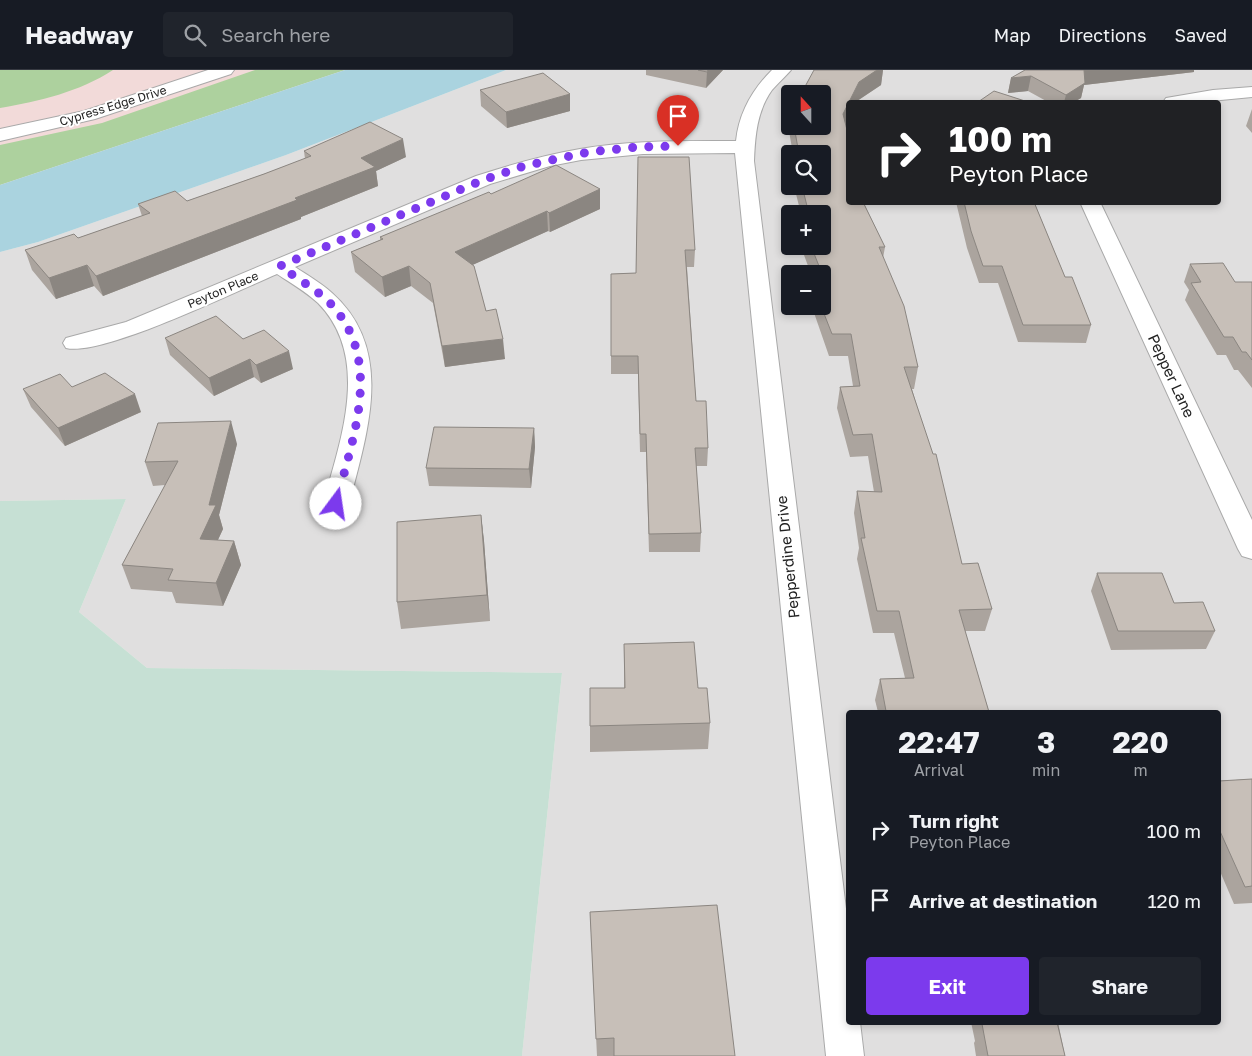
<!DOCTYPE html>
<html lang="en">
<head>
<meta charset="utf-8">
<style>
	body { margin:0; font-family:"Golos Text",sans-serif; background:#20242c; color:#f1f3f6; height:100vh; display:flex; flex-direction:column; font-size:19px; white-space:nowrap }
	* { box-sizing:border-box; margin:0 }
	p { font-size:16px; color:#9ea1a6 }
	.icon { flex:none; width:28px; height:28px; fill:none; stroke:currentColor; stroke-width:2; stroke-linecap:round; stroke-linejoin:round }
	.map { position:relative; flex:1; overflow:hidden }
	.details { position:absolute; left:846px; top:640px; width:375px; height:315px; display:flex; flex-direction:column; background:#171b24; border-radius:5px; box-shadow:0 2px 8px #0003 }
	.details>* { flex:none }
	.guide { position:absolute; left:846px; top:30px; width:375px; height:105px; border-radius:5px; box-shadow:0 2px 8px #0003; background:#202124; color:#fff; overflow:hidden }
	.needle { width:32px; rotate:339deg }
	.fabs { position:absolute; left:781px; top:15px; display:grid; gap:10px }
	.fabs a { display:grid; place-items:center; width:50px; height:50px; border-radius:5px; background:#171b24; box-shadow:0 2px 8px #0003; font-size:25px }
	.pin { position:absolute; display:grid; place-items:center; width:42px; height:42px; color:#fff; margin:-51px -21px; border-radius:50% 50% 50% 0; rotate:-45deg; box-shadow:0 0 5px #0007 }
	.pin .icon { rotate:45deg }
	.me { position:absolute; width:55px; margin:-28px; rotate:14deg; stroke-linejoin:round; filter:drop-shadow(0 0 4px #0008) }
	.turn { display:flex; align-items:center; gap:18px; height:105px; padding:0 20px; font-size:22px }
	.turn .icon { width:65px; height:65px; stroke-width:2.5 }
	.turn b { display:block; font-size:35px; line-height:42px }
	.eta { display:flex; justify-content:space-evenly; align-items:center; height:85px; text-align:center }
	.eta b { font-size:30px; font-weight:700; line-height:35px }
	.button { display:flex; gap:10px; margin-top:auto; padding:10px 20px }
	.button a { flex:1; height:58px; border-radius:5px; background:#7c3aed; color:#fff; font-size:20px; font-weight:700; line-height:58px; text-align:center }
	.button a+a { background:#20242c; color:#f1f3f6 }
	ul { padding:0; list-style:none }
	li { display:flex; align-items:center; gap:15px; height:70px; padding:0 20px }
	li div { flex:1 }
	li b { display:block; font-size:19px }
	li em { font-style:normal }
	header { display:flex; align-items:center; gap:30px; box-sizing:border-box; height:70px; padding:0 25px; background:#171b24; border-bottom:1px solid #363941 }
	header strong { font-size:24px }
	nav { display:flex; gap:28px; margin-inline-start:auto; font-size:18px }
	.search { width:350px; height:45px; background:#20242c; display:flex; align-items:center; gap:12px; box-sizing:border-box; padding:0 18px; border-radius:5px; color:#9ea1a6; font-size:19px }
	.map>svg:first-child { display:block }
	.residential { fill:#e0dfdf; fill-rule:evenodd }
	.commercial { fill:#f2dad9 }
	.forest { fill:#add19e }
	.wetland { fill:#c6e0d4 }
	.water { fill:#aad3df }
	.lines { fill:none; stroke-linecap:round; stroke-linejoin:round }
	.minor-casing { stroke:#a9a9a9; stroke-width:2 }
	.minor { fill:#fff; fill-rule:evenodd }
	.wall { fill:#aba49e }
	.shaded-wall { fill:#8b8681 }
	.building { fill:#c7bfb8; stroke:#8b8681 }
	.route { stroke:#7c3aed; stroke-width:9; stroke-dasharray:0 16.2 }
	.labels { text-anchor:middle; stroke-width:4; stroke-linejoin:round; paint-order:stroke }
	.far-street-label { font-size:12px; fill:#222; stroke:#fff }
	.street-label { font-size:15px; fill:#222; stroke:#fff }
</style>
</head>
<body>
<header>
<strong>Headway</strong>
<div class="search"><svg class="icon" aria-label="search" viewBox="0 0 24 24"><circle cx="10" cy="10" r="6"/><path d="M15 15l6 6"/></svg>Search here</div>
<nav><a>Map</a><a>Directions</a><a>Saved</a></nav>
</header>
<div class="map">
<svg width="1252" height="986" viewBox="0 0 1252 986">
	<rect width="100%" height="100%" fill="#f2efe9"/>
	<path class="residential" d="M506,0H1252V986H522L562,603L147,598L79,542L126,429L0,431V182L38,172L286,85ZM790,24H822V56H790ZM849,32H1219V132H849ZM790,84H822V116H790ZM790,144H822V176H790ZM790,204H822V236H790ZM849,642H1219V952H849Z"/>
	<path class="commercial" d="M0,0H345L0,115Z"/>
	<path class="forest" d="M0,0H113C79,22 40,31 0,38Z
		M255,0H345L0,115V75L102,53Z"/>
	<path class="wetland" d="M126,429L79,542L147,598L562,603L522,986H0V431Z"/>
	<path class="water" d="M345,0H506L286,85L38,172L0,182V115Z"/>
	<g class="lines">
		<defs>
			<path id="minor" d="M208,0H234L231,4L95,49L0,71V59L84,41Z
				M772,0H791C785,7 778,13 772,20C757,41 755,66 754,91L849,863V952H860L864,986H826L735,83L643,84L581,90L550,96L490,114L295,197C307,205 321,213 332,223C396,280 367,363 349,434L345,440L336,443L327,440L323,434C340,371 372,288 318,233C306,222 291,213 277,204C237,221 102,287 66,278L63,273L66,268L126,252L476,106C510,95 544,85 580,79C631,70 684,71 736,71C739,43 752,20 772,0Z
				M1252,17V27L1200,32H1163L1166,28L1172,27L1213,20Z
				M1080,132H1100L1252,450V489L1242,486L1238,479Z"/>
		</defs>
		<use href="#minor" class="minor-casing"/>
		<use href="#minor" class="minor"/>
	</g>
	<path class="wall" d="M646,0H723L706,18L646,5Z
		M814,0H883L881,15L857,31L845,54L849,132H863L885,177L883,188L918,297L914,319H912L962,494L992,539L985,561H965L989,642H878L875,630L880,609L905,608L894,563H873L857,489L859,478L854,443L857,421L874,422L868,386L850,387L837,338L840,317L853,316L848,286H829L812,237V236H822V204H811L804,185L805,176H822V144H801L794,116H822V84H793L789,61L790,54V56H822Z
		M1025,0H1194V2L1084,15L1081,28L1074,32H1048L1028,21L1008,23L1011,8Z
		M480,20L570,24V41L507,58L481,36Z
		M1252,39V63L1246,56Z
		M304,81L406,87L376,101L378,116L301,147V149L103,226L94,216L56,229L32,200L25,180L78,168L142,146L138,134L187,131L264,104L305,89Z
		M638,87L695,180L694,197H687L696,331L708,378L707,396H696L701,463L700,482H649L646,382H640L638,304H611V204L636,203Z
		M600,119V139L550,162L548,161L472,195L486,241L505,289L445,297L433,233L411,216L385,227L355,202L351,182L380,170V167L491,124Z
		M956,132H1034L1065,207L1091,255L1086,273L1018,272L998,213H979L967,178Z
		M1190,194L1235,212H1252V318L1238,300H1234L1226,285H1217L1185,230L1189,220L1184,212Z
		M165,268L243,269L293,299L261,313L254,307L214,326L170,285Z
		M72,317L141,342L65,376L31,337L23,319Z
		M534,358L535,377L531,418L429,416L426,398Z
		M237,374L219,445L223,459L218,470L234,471L241,495L223,536L176,533L172,522L131,519L122,495L165,415L153,416L145,392Z
		M481,445L484,471L490,551L401,559L397,532Z
		M1097,503L1174,533L1215,561L1206,579L1111,580L1091,521Z
		M624,574L698,618L710,653L708,679L590,682V656L624,618Z
		M1252,709V833L1234,834L1219,799V711Z
		M590,842L735,986H597Z
		M971,952H1058L1065,986H976L974,973L975,971Z"/>
	<path class="shaded-wall" d="M708,0H723L706,18L707,2Z
		M871,0H883L881,15L857,31L856,32H849V47L840,64L843,44L859,12Z
		M1084,0H1194V2L1084,15L1081,28L1074,32H1064L1066,25Z
		M1031,6L1028,21L1008,23L1011,8Z
		M570,24V41L507,58L506,42Z
		M403,69L406,87L376,101L378,116L301,147V149L103,226L96,206L295,128L361,88Z
		M600,119V139L550,162L549,143Z
		M547,141L548,161L457,202L455,182Z
		M87,195L94,216L56,229L49,208Z
		M409,196L411,216L385,227L382,207Z
		M503,269L505,289L445,297L442,276Z
		M289,281L293,299L261,313L256,295Z
		M250,289L254,307L214,326L209,308Z
		M135,324L141,342L65,376L58,358Z
		M231,351L237,374L219,445L223,459L207,493L200,469Z
		M534,358L535,377L531,418L529,399Z
		M481,445L484,471L490,551L487,525Z
		M234,471L241,495L223,536L216,513Z"/>
	<path class="building" d="M698,0H708L707,2Z
		M814,0H877L859,12L843,44L849,68V132H863L885,177H879L904,236L918,297H904L933,384H936L962,494L978,493L992,539L959,540L989,642H891L890,641H886L880,609L914,608L899,541H877L861,468H865L857,421L882,422L872,364L853,365L840,317L860,316L851,264H832L821,236H822V216H827L811,176H822V144H809L802,116H822V84H799L794,56H822V24H801Z
		M1025,0H1084L1085,13L1066,25L1031,6L1011,8Z
		M543,3L570,24L506,42L480,20Z
		M994,21L1028,32H978Z
		M370,52L403,69L361,88L375,97L295,128L297,130L96,206L87,195L49,208L25,180L74,164L78,168L150,143L138,134L175,121L187,131L264,104L311,86L304,81Z
		M638,87H689L695,180H685L696,331H706L708,378H695L701,463L649,464L646,364H640L638,286H611V204L636,203Z
		M556,95L600,119L549,143L547,141L455,182L474,196L486,241L496,239L503,269L442,276L430,213L409,196L382,207L351,182L383,169L380,167L489,122L491,124Z
		M964,132H1034L1065,207H1072L1091,255H1023L1002,196H983L971,161Z
		M1223,193L1235,212H1252V290L1246,282H1242L1233,267H1224L1191,213L1201,212L1190,194Z
		M216,246L243,269L264,260L289,281L256,295L250,289L209,308L165,268Z
		M105,303L135,324L58,358L23,319L60,304L72,317Z
		M231,351L209,435H216L200,469L234,471L216,513L168,510L173,499L122,495L178,391L145,392L158,353Z
		M434,357L534,358L529,399L426,398Z
		M481,445L487,525L397,532V452Z
		M1097,503H1162L1174,533L1203,532L1215,561H1118Z
		M694,572L698,618H707L710,653L590,656V618H625L624,574Z
		M1252,709V816L1245,817L1219,759V711Z
		M717,835L735,986H614V968L596,969L590,842Z
		M983,952H1057L1065,986H988L982,954H984Z"/>
	<g class="lines">
		<path class="route" d="M336,434C353,365 386,287 326,229C312,217 295,207 280,196L483,110L524,96L589,82L638,77L678,76"/>
	</g>
	<g class="labels">
		<g class="far-street-label">
			<text transform="translate(113 36) rotate(-17)" y="4">Cypress Edge Drive</text>
			<text transform="translate(223 220) rotate(-23)" y="4">Peyton Place</text>
		</g>
		<g class="street-label">
			<text transform="translate(1171 306) rotate(65)" y="5">Pepper Lane</text>
			<text transform="translate(788 487) rotate(-96)" y="5">Pepperdine Drive</text>
		</g>
	</g>
</svg>
<div class="fabs">
<a><svg class="needle" viewBox="-14 -14 28 28"><path d="M0-13l5 13h-10z" fill="#e53935"/><path d="M0 13l5-13h-10z" fill="#9ea1a6"/></svg></a>
<a><svg class="icon" aria-label="search" viewBox="0 0 24 24"><circle cx="10" cy="10" r="6"/><path d="M15 15l6 6"/></svg></a>
<a>+</a>
<a>−</a>
</div>
<div class="pin" style="left:678px;top:76px;background:#d93025"><svg class="icon" aria-label="arrive" viewBox="0 0 24 24"><path d="M6 21V4h12l-3 4 3 4H6"/></svg></div>
<svg class="me" style="left:336px;top:434px" viewBox="-20 -20 40 40"><circle r="19" fill="#fff"/><path d="M0-13L10 11 0 6-10 11z" fill="#7c3aed"/></svg>
<div class="guide">
<div class="turn"><svg class="icon" aria-label="right" viewBox="0 0 24 24"><path d="M7 20v-9h11M14 6l5 5-5 5"/></svg><div><b>100 m</b>Peyton Place</div></div>
</div>
<section class="details">
<div class="eta">
<div><b>22:47</b><p>Arrival</p></div>
<div><b>3</b><p>min</p></div>
<div><b>220</b><p>m</p></div>
</div>
<ul>
<li><svg class="icon" aria-label="right" viewBox="0 0 24 24"><path d="M7 20v-9h11M14 6l5 5-5 5"/></svg><div><b>Turn right</b><p>Peyton Place</p></div><em>100 m</em></li>
<li><svg class="icon" aria-label="arrive" viewBox="0 0 24 24"><path d="M6 21V4h12l-3 4 3 4H6"/></svg><div><b>Arrive at destination</b></div><em>120 m</em></li>
</ul>
<div class="button"><a>Exit</a><a>Share</a></div>
</section>
</div>
</body>
</html>
